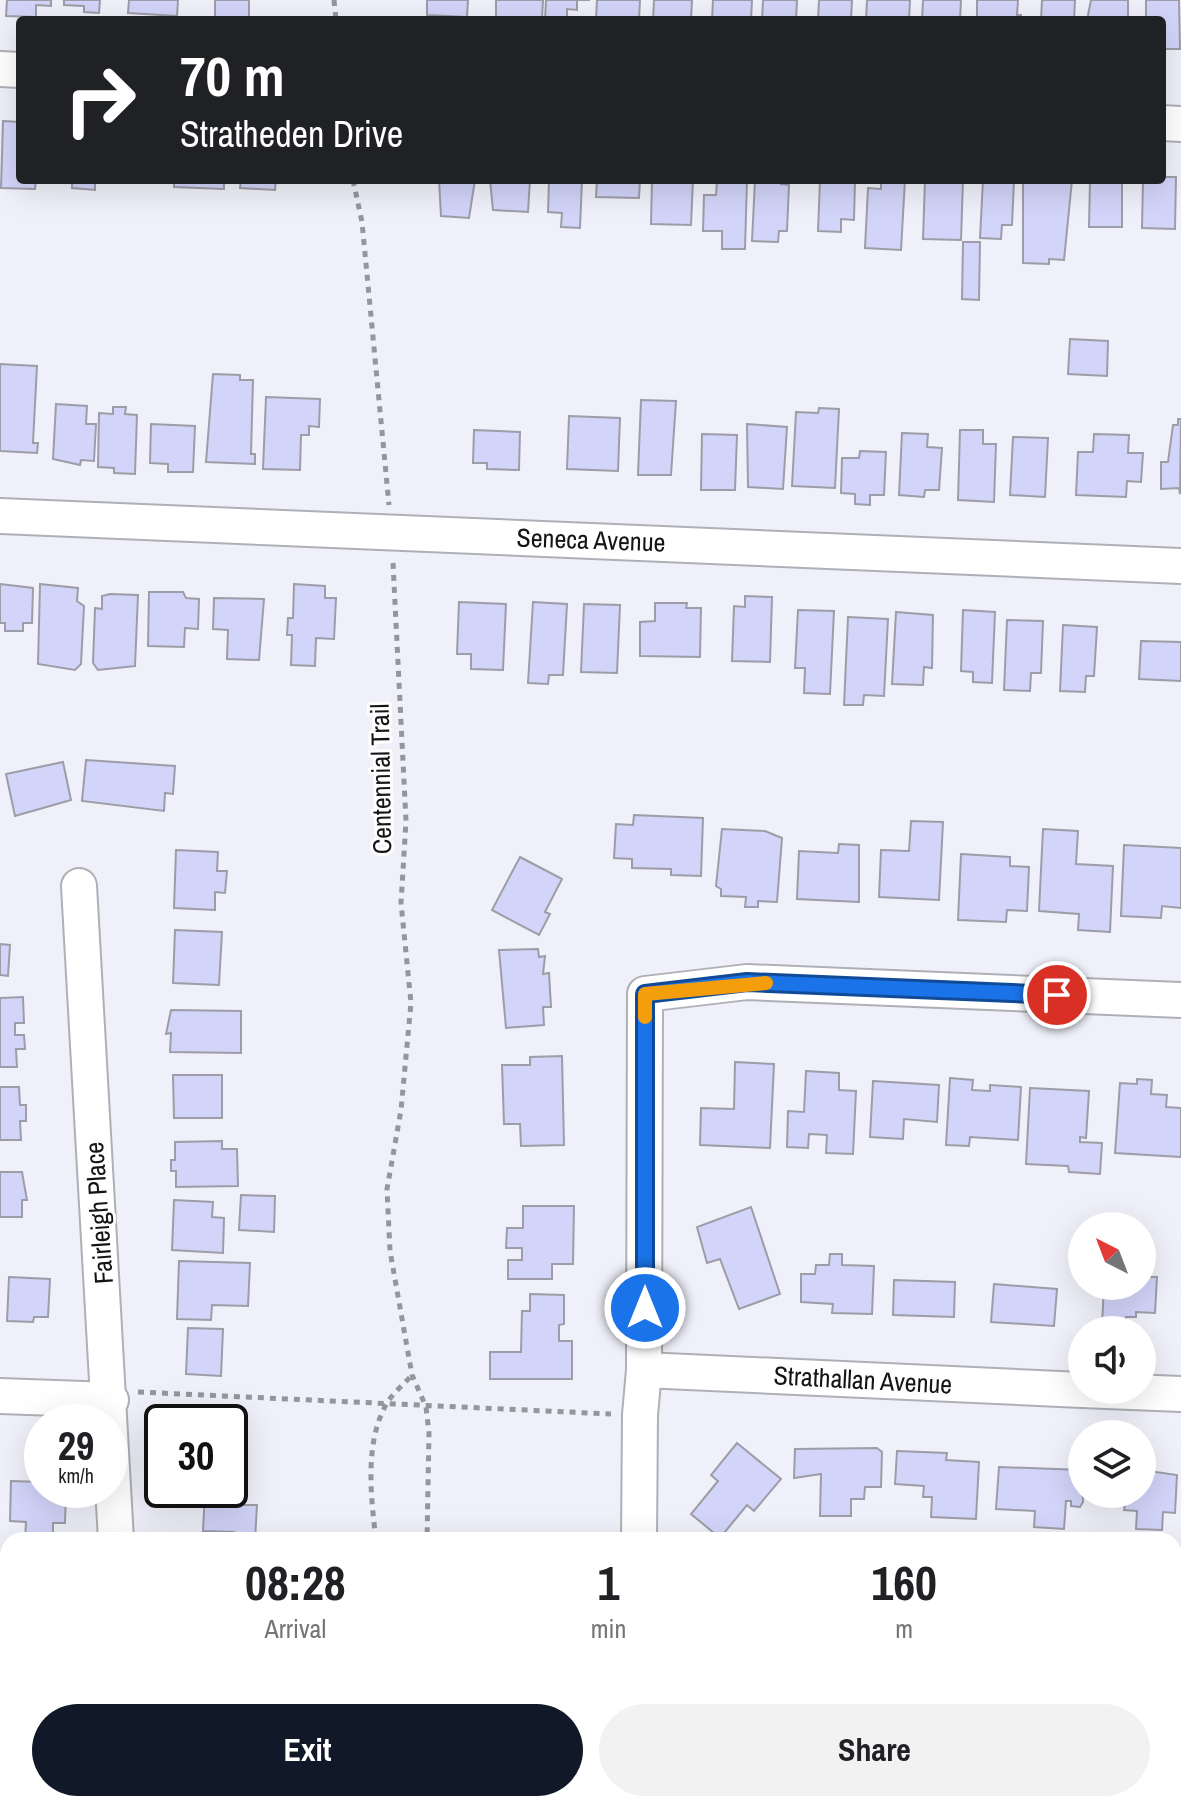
<!DOCTYPE html>
<html lang="en">
<head>
<meta charset="utf-8">
<style>
	body { margin:0; font-family:"Archivo Narrow",sans-serif; background:#f2f2f2; color:#202124; height:100vh; display:flex; flex-direction:column; font-size:30px; white-space:nowrap }
	* { box-sizing:border-box; margin:0 }
	p { font-size:26px; color:#757577 }
	.icon { flex:none; width:44px; height:44px; fill:none; stroke:currentColor; stroke-width:2; stroke-linecap:round; stroke-linejoin:round }
	.map { position:relative; flex:1; overflow:hidden }
	.panel { position:absolute; left:0px; top:1532px; width:1182px; height:280px; display:flex; flex-direction:column; background:#fff; border-radius:24px 24px 0 0; box-shadow:0 8px 32px #0002 }
	.panel>* { flex:none }
	.hud { position:absolute; left:16px; top:16px; width:1150px; height:168px; border-radius:8px; box-shadow:0 8px 32px #0002; background:#202124; color:#fff; overflow:hidden }
	.needle { width:52px; rotate:318deg }
	.controls { position:absolute; left:1068px; top:1212px; display:grid; gap:16px }
	.controls a { display:grid; place-items:center; width:88px; height:88px; border-radius:50%; background:#fff; box-shadow:0 8px 32px #0002; font-size:40px }
	.speed { position:absolute; left:24px; top:1404px; display:flex; gap:16px; font-size:40px; font-weight:700; text-align:center }
	.speed>* { display:grid; place-content:center; width:104px; height:104px; border-radius:50%; background:#fff; box-shadow:0 8px 32px #0002; line-height:1 }
	.speed small { font-size:20px; font-weight:400 }
	.speed .limit { border:4px solid #111; border-radius:12px; background:#fff; color:#111 }
	.pin { position:absolute; display:grid; place-items:center; width:68px; height:68px; color:#fff; margin:-34px; border:4px solid #fff; border-radius:50%; box-shadow:0 2px 8px #0007 }
	.me { position:absolute; width:88px; margin:-44px; rotate:0deg; stroke-linejoin:round; filter:drop-shadow(0 0 6px #0008) }
	.turn { display:flex; align-items:center; gap:28px; height:168px; padding:0 32px; font-size:36px }
	.turn .icon { width:104px; height:104px; stroke-width:2.5 }
	.turn b { display:block; font-size:56px; line-height:68px }
	.eta { display:flex; justify-content:space-evenly; align-items:center; height:136px; text-align:center }
	.eta b { font-size:48px; font-weight:700; line-height:56px }
	.cta { display:flex; gap:16px; margin-top:auto; padding:16px 32px }
	.cta a { flex:1; height:92px; border-radius:48px; background:#111827; color:#fff; font-size:32px; font-weight:700; line-height:92px; text-align:center }
	.cta a+a { background:#f2f2f2; color:#202124 }
	.map>svg:first-child { display:block }
	.building { fill:#d2d4f9; stroke:#9c9da6; stroke-width:2 }
	.lines { fill:none; stroke-linecap:round; stroke-linejoin:round }
	.street-casing { stroke:#afafb8; stroke-width:38 }
	.path { stroke:#95959c; stroke-width:5; stroke-dasharray:6 6; stroke-linecap:butt }
	.street { stroke:#fff; stroke-width:34 }
	.route-casing { stroke:#114b97; stroke-width:20 }
	.route { stroke:#1a73e8; stroke-width:14 }
	.slow { stroke:#f59e0b; stroke-width:14 }
	.labels { text-anchor:middle; stroke-width:6; stroke-linejoin:round; paint-order:stroke }
	.street-label { font-size:26px; fill:#141417; stroke:#fefefe }
</style>
</head>
<body>
<div class="map">
<svg width="1181" height="1812" viewBox="0 0 1181 1812">
	<rect width="100%" height="100%" fill="#f0f0fa"/>
	<path class="building" d="M7,0H51V6L36,5V17L6,16Z
		M64,0H100L99,13L84,12V6L64,5Z
		M129,0H178L177,16L128,13Z
		M215,0H249V20H215Z
		M427,0H468L467,17L427,15Z
		M496,0H543L542,19L496,17Z
		M546,0H590H577V10L567,9V20H545Z
		M597,0H640L639,20H596Z
		M654,0H692L691,20H653Z
		M713,0H752L751,20H712Z
		M763,0H797L796,20H762Z
		M819,0H852L851,20H818Z
		M867,0H910L909,20H866Z
		M923,0H961L960,20H922Z
		M977,0H1018L1017,15H1021V20H977Z
		M1042,0H1075L1074,20H1041Z
		M1091,0H1128V20H1087Z
		M1146,0H1179L1180,49H1162V20H1146Z
		M3,121L20,122V180H36L35,189L1,188Z
		M1162,177H1176L1175,229L1142,228L1143,180H1162Z
		M72,180H95V190L72,188Z
		M174,180H224V189L174,187Z
		M241,180H276L275,190L240,188Z
		M439,180H475L469,218L441,216Z
		M490,180H530L528,212L493,210Z
		M549,180H582L580,228L561,227L562,213L548,212Z
		M597,180H640L639,198L596,197Z
		M652,180H693L691,225L651,224Z
		M717,180H747L745,249H722V231H703L704,195H716Z
		M755,180H781V184L789,185L787,231H779L778,242L752,241Z
		M820,180H855L854,220L841,219V232L818,231Z
		M881,180H905L901,250L865,248L868,188L881,189Z
		M925,180H963L961,240L923,239Z
		M983,180H1014L1012,225H1002L1001,239L980,238Z
		M1023,180H1072L1064,260L1049,259V264L1023,263Z
		M1090,180H1122V227H1089Z
		M963,242H980L979,300L962,299Z
		M1070,339L1108,341L1107,376L1068,374Z
		M0,364L37,366L33,443H38L37,453L0,451Z
		M213,374L240,375V380H253L251,454H255V464L206,462Z
		M266,397L320,399L319,427L309,426V435H301L300,470L263,469Z
		M641,400L676,401L671,475H638Z
		M56,404L87,406L86,424H96L94,461L81,460L80,465L53,459Z
		M113,407H126L125,414L137,415L135,474L114,473V468L98,467L99,413L113,414Z
		M819,408L839,409L835,488L792,486L796,412L818,413Z
		M569,416L620,418L618,471L567,469Z
		M1178,419H1181L1180,494L1179,488L1161,489V462H1168L1173,425H1178Z
		M151,424L195,426L193,472H168V464L150,463Z
		M747,424L787,427L783,489L748,487Z
		M474,430L520,432L519,470L487,469V463H473Z
		M960,430H983V444H996L994,502L958,500Z
		M902,433L928,434L927,447L942,448L939,490H925L924,497L899,495Z
		M702,434L737,435L735,490H701Z
		M1094,434L1129,435L1128,453H1143L1141,482L1127,481L1126,497L1076,495L1078,452H1093Z
		M1013,437L1048,438L1045,497L1010,495Z
		M860,451L886,452L884,495H870V505L855,504V494L841,493L842,458H859Z
		M0,584L33,588L32,623H23V631H5V623H0Z
		M40,584L78,588L77,601L84,606L81,664L75,670L38,664Z
		M294,584L325,586V598H336L334,639L316,638L315,666L291,665L292,635H287L288,618H293Z
		M149,592H183L186,598L199,599L198,629L185,628L184,647L148,646Z
		M110,594L138,595L135,666L98,670L93,663L95,608L102,609V596Z
		M745,596L772,597L770,662L732,661L734,606L745,607Z
		M214,598L264,599L259,660L227,659L228,630L213,629Z
		M459,602L506,604L503,670L471,669V654H457Z
		M533,602L567,604L563,675H549L548,684L528,683Z
		M655,603H687L686,608H701L700,657L640,656V622L655,621Z
		M584,604L620,605L617,673L581,672Z
		M798,610L834,611L830,694L804,693L805,668H795Z
		M963,610L995,612L992,683L973,682V672L961,671Z
		M896,612L933,615L932,668L924,667L923,685L892,684Z
		M848,617L888,619L884,696L864,695L863,705H844Z
		M1007,620L1043,621L1041,673H1031L1030,691L1004,690Z
		M1063,625L1097,627L1094,676H1086L1085,692L1060,691Z
		M1141,641L1181,642V681L1139,679Z
		M86,760L175,766L173,794L165,793L164,811L82,801Z
		M63,762L71,800L15,816L6,774Z
		M634,815L703,818L701,876L671,875V869L632,868V859L614,858L616,824L633,825Z
		M911,821L943,822L939,900L879,897L881,850L909,851Z
		M722,829L765,831L782,838L777,902L758,901V907H745L746,897L721,896V889L716,886Z
		M1043,829L1078,831L1076,864L1113,866L1110,932L1078,930L1079,914L1039,911Z
		M839,844L859,845V902L797,899L799,851L838,853Z
		M1124,845L1181,848V908L1162,906L1161,918L1121,916Z
		M176,850L218,852L217,871H227L225,893L215,892V910L174,908Z
		M961,854L1010,857V866L1029,867L1027,911L1007,910L1006,922L958,920Z
		M520,857L562,879L545,912L550,914L539,935L492,910Z
		M175,930L222,932L219,985L173,983Z
		M0,944L10,945L8,976L0,975Z
		M538,949L539,957L545,956L543,974L549,973L551,1007H543L544,1025L506,1028L499,950Z
		M23,997L24,1023H15V1035H24L25,1049H16L17,1067H0V998Z
		M171,1010L241,1011V1053L170,1052L171,1033L166,1034Z
		M562,1056L564,1145L521,1146L520,1124H504L502,1065H530V1057Z
		M735,1062L774,1064L770,1148L700,1145L701,1108L734,1109Z
		M806,1071L839,1073V1090L856,1091L853,1154L826,1153L827,1135L809,1134L808,1148L787,1147L788,1111L804,1112Z
		M173,1075H222V1118H174Z
		M950,1078L973,1080L972,1090L990,1091V1085L1021,1087L1018,1140L970,1137L969,1146L946,1145Z
		M1137,1079L1152,1080L1151,1094L1167,1095L1166,1107L1181,1108V1157L1115,1153L1120,1083L1137,1084Z
		M873,1081L939,1085L937,1122L904,1119L903,1139L870,1137Z
		M0,1087H19L20,1105H26V1121H20L21,1140H0Z
		M1030,1088L1089,1091L1086,1138L1080,1137V1142L1102,1143L1100,1174L1069,1172L1068,1166L1026,1164Z
		M222,1141V1149H237L238,1186L176,1187V1171H171V1160H175V1142Z
		M0,1172H22L27,1200H22V1217H0Z
		M241,1195L275,1196L274,1232L239,1230Z
		M174,1200L213,1202L212,1217L224,1218L223,1253L172,1250Z
		M523,1206H574L573,1264H552V1279H508V1260H522V1248H506L507,1228H523Z
		M751,1207L780,1294L739,1309L720,1259L707,1263L697,1227Z
		M830,1254H842V1265L874,1266L872,1314L832,1313L833,1304L801,1302V1274H815L816,1265H829Z
		M179,1261L250,1263L248,1306L212,1305L211,1320L177,1319Z
		M9,1277L50,1279L48,1317H34L33,1322L7,1321Z
		M1142,1277H1157L1155,1313L1136,1312V1317H1126V1326L1102,1325L1104,1286H1142Z
		M894,1280L955,1282L954,1317L893,1315Z
		M994,1284L1057,1289L1054,1326L991,1322Z
		M530,1294L564,1295V1324L559,1325V1341H572V1379H490V1352H521L522,1311H530Z
		M188,1328L223,1329L221,1376L186,1374Z
		M737,1443L781,1479L754,1511L747,1505L720,1538L691,1514L718,1481L711,1475Z
		M877,1448L882,1452L881,1487H865L864,1499H851V1516H820L821,1474L794,1478L795,1449Z
		M897,1451L947,1453L946,1460L979,1462L976,1519L931,1517L932,1497H923L924,1486L895,1484Z
		M999,1467L1082,1470L1083,1502L1080,1507L1071,1506V1501H1066L1064,1529L1034,1527L1035,1511L996,1509Z
		M1142,1470L1177,1475L1175,1513L1163,1512L1162,1530L1136,1529L1137,1511L1124,1510L1125,1506L1106,1505V1494H1142Z
		M11,1481L42,1482V1490H66L65,1523H53V1540L25,1539L26,1522L10,1521Z
		M245,1489L244,1505H257L255,1540H233L234,1532L203,1531L205,1490Z
		M0,1584H8V1640H0Z
		M6,1666L8,1710H0V1667Z
		M8,1729V1789L0,1774V1734Z
		M83,1804L128,1809L127,1812H82Z
		M193,1804L194,1812H151V1805Z
		M517,1804H540L547,1812H508Z
		M702,1807L760,1811V1812H702Z"/>
	<g class="lines">
		<defs>
			<path id="street" d="M0,69L20,70
				M1162,123L1181,124
				M0,516L1181,566
				M79,886L116,1540
				M644,1370L1082,1390
				M1082,1390L1181,1394
				M0,1396L111,1400
				M639,1540L640,1415L644,1370L645,994L747,982L1181,1000
				M1174,1767H1181"/>
		</defs>
		<use href="#street" class="street-casing"/>
		<path class="path" d="M334,0L336,20
			M353,180L362,222L389,505
			M393,563L406,821L401,903L411,1003L401,1110L387,1189L390,1251L412,1375L426,1407L429,1433L427,1540
			M138,1392L611,1414
			M376,1540C371,1498 364,1442 387,1403C393,1393 404,1384 412,1375
			M414,1812V1804"/>
		<use href="#street" class="street"/>
	</g>
	<g class="lines">
		<defs>
			<path id="route" d="M645,1308V994L747,982L1057,995"/>
		</defs>
		<use href="#route" class="route-casing"/>
		<use href="#route" class="route"/>
		<path class="slow" d="M645,1017V994L766,983"/>
	</g>
	<g class="labels">
		<g class="street-label">
			<text transform="translate(591 540) rotate(2)" y="9">Seneca Avenue</text>
			<text transform="translate(381 779) rotate(-91)" y="9">Centennial Trail</text>
			<text transform="translate(99 1213) rotate(-94)" y="9">Fairleigh Place</text>
			<text transform="translate(863 1380) rotate(3)" y="9">Strathallan Avenue</text>
		</g>
	</g>
</svg>
<div class="controls">
<a><svg class="needle" viewBox="-14 -14 28 28"><path d="M0-13l5 13h-10z" fill="#e53935"/><path d="M0 13l5-13h-10z" fill="#757577"/></svg></a>
<a><svg class="icon" aria-label="sound" viewBox="0 0 24 24"><path d="M4 9h4l5-4v14l-5-4H4zM17 9q2 3 0 6"/></svg></a>
<a><svg class="icon" aria-label="layers" viewBox="0 0 24 24"><path d="M12 4l9 5-9 5-9-5zM3 14l9 5 9-5"/></svg></a>
</div>
<div class="speed"><div>29<small>km/h</small></div><div class="limit">30</div></div>
<div class="pin" style="left:1057px;top:995px;background:#d93025"><svg class="icon" aria-label="arrive" viewBox="0 0 24 24"><path d="M6 21V4h12l-3 4 3 4H6"/></svg></div>
<svg class="me" style="left:645px;top:1308px" viewBox="-20 -20 40 40"><circle r="17" fill="#1a73e8" stroke="#fff" stroke-width="3"/><path d="M0-11L8 9 0 5-8 9z" fill="#fff"/></svg>
<div class="hud">
<div class="turn"><svg class="icon" aria-label="right" viewBox="0 0 24 24"><path d="M7 20v-9h11M14 6l5 5-5 5"/></svg><div><b>70 m</b>Stratheden Drive</div></div>
</div>
<section class="panel">
<div class="eta">
<div><b>08:28</b><p>Arrival</p></div>
<div><b>1</b><p>min</p></div>
<div><b>160</b><p>m</p></div>
</div>
<div class="cta"><a>Exit</a><a>Share</a></div>
</section>
</div>
</body>
</html>
